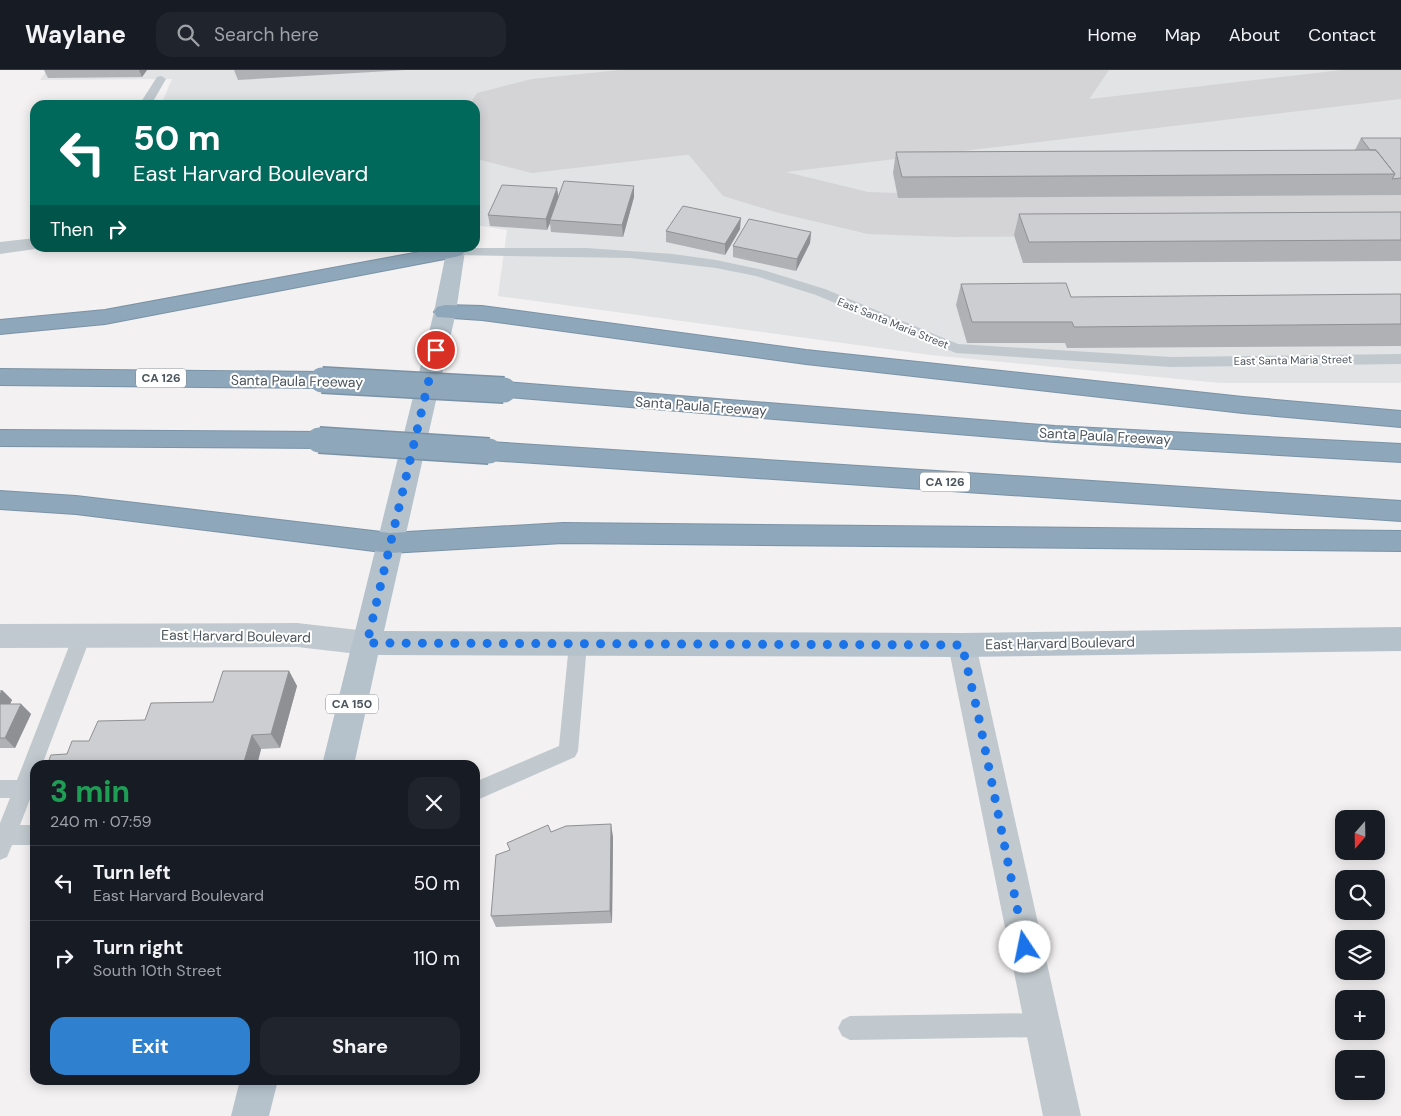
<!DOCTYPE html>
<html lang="en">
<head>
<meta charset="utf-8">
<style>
	body { margin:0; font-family:"DM Sans",sans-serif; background:#20242c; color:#f1f3f6; height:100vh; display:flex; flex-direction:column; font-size:19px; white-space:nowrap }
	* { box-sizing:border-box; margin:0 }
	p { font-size:16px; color:#9ea1a6 }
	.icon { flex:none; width:28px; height:28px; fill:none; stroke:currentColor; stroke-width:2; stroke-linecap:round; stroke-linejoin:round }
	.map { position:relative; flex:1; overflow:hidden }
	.side { position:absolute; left:30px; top:690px; width:450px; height:325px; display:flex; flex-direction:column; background:#171b24; border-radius:15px; box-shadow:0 2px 12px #0003 }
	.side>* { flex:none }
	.guide { position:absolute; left:30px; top:30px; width:450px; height:152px; border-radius:15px; box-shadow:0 2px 12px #0003; background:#00695c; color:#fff; overflow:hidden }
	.needle { width:32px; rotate:200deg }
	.tools { position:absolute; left:1335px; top:740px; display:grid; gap:10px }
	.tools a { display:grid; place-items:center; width:50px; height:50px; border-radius:10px; background:#171b24; box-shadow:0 2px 12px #0003; font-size:25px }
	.pin { position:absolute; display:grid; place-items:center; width:42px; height:42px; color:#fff; margin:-21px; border:2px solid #fff; border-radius:50%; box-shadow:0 1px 5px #0007 }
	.me { position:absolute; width:55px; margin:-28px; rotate:349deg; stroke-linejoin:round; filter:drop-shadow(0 0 4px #0008) }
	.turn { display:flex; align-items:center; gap:18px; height:105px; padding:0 20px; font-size:22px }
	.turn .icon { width:65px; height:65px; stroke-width:2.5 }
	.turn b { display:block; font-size:35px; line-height:42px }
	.then { display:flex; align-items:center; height:48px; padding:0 20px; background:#0003; gap:10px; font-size:19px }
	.round { display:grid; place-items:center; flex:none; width:52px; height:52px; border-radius:15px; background:#20242c }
	.overview { display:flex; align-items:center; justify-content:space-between; height:85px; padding:0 20px }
	h1 { font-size:30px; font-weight:700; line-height:38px; color:#1e9e55 }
	.action { display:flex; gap:10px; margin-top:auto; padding:10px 20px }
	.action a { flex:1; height:58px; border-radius:15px; background:#2f80cf; color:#fff; font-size:20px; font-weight:700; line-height:58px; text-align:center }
	.action a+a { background:#20242c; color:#f1f3f6 }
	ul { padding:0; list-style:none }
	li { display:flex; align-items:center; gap:15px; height:75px; padding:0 20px; border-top:1px solid #363941 }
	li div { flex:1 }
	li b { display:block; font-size:19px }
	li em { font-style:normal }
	header { display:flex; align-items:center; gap:30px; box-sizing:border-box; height:70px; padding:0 25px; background:#171b24; border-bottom:1px solid #363941 }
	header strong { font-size:24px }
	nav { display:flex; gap:28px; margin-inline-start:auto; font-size:18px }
	.search { width:350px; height:45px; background:#20242c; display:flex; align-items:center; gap:12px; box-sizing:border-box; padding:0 18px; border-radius:15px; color:#9ea1a6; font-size:19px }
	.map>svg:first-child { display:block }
	.airport { fill:#e1e3e5 }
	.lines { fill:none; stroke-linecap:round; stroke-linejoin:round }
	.taxiway { fill:#d4d4d6; fill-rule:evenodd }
	.runway { fill:#d4d4d6; fill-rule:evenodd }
	.motorway-casing { stroke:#7a92a5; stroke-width:2 }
	.service { fill:#c1c9ce; fill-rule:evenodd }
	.minor { fill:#c1c9ce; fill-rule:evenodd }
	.secondary { fill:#c0c9d0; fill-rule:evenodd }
	.primary { fill:#b5c2cc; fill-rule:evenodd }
	.motorway { fill:#8fa7ba; fill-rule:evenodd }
	.motorway-bridge-casing { stroke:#7a92a5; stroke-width:28; stroke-linecap:butt }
	.motorway-bridge { stroke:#8fa7ba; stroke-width:25 }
	.wall { fill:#afb1b5 }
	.shaded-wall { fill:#8f9093 }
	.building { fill:#ccced2; stroke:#8f9093 }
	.route { stroke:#1a73e8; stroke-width:9; stroke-dasharray:0 16.2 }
	.labels { text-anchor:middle; stroke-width:4; stroke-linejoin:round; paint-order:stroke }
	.far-street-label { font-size:11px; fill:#4b555d; stroke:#fff }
	.shield { fill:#fff; stroke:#81888e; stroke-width:1 }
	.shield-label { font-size:12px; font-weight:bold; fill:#4b555d }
	.street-label { font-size:14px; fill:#4b555d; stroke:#fff }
</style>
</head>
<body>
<header>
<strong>Waylane</strong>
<div class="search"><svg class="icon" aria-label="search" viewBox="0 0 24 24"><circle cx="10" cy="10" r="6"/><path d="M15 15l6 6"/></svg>Search here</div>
<nav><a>Home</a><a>Map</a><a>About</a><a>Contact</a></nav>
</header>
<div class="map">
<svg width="1401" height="1046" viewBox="0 0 1401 1046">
	<rect width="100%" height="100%" fill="#f3f1f2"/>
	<path class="airport" d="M47,0H1401V313H1220L931,285L498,226L507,160L475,155V35H161L172,9L40,10Z"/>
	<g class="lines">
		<path class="taxiway" d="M1342,0H1401V29L786,102L868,122L953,125L1401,121V163L953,167L868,164L779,143L723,126L689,85L684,56V36L693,23L715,18L737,23L746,36L749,68Z"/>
		<path class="runway" d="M620,0H1109L1088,31L1036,44L532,103L477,89L475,86V35H469L477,23L532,9Z"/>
		<defs>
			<path id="motorway" d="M441,178H463L465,181L462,185L455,187L105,254L0,264V250L105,240Z
				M445,235L482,236L806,280L1243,327L1401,341V357L1243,343L806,294L482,250L437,247L434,242L437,237Z
				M0,299L322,302L330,305L334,310L330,315L322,318L0,315Z
				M504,312L1055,356L1401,374V392L1055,372L496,326L492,320L496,314Z
				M0,360L319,362L328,364L331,370L328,376L319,378L0,376Z
				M489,372L1401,431V451L489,390L480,387L477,381L480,375Z
				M0,421L76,426L390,463L563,453L1401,461V481L563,473L390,483L76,444L0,439Z"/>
		</defs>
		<use href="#motorway" class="motorway-casing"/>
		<path class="service" d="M161,6L166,9L151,35H139L157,7Z
			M450,178H586L673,184L716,190L763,200L825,219L958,274L1171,287L1401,284V294L1171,297L956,283L816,225L756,206L716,198L630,188L455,185L450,184L448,181Z
			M82,559L88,561L91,566L42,695H35L34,719L20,755H35V775H12L7,787L0,790V753L10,728H0V710H17L73,566L76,561Z
			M578,567L584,569L587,574L578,681L575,687L475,731V712L559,676L569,574L572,569Z
			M1041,943L1049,947L1053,955L1049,963L1041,967L850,970L842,966L838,958L842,950L850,946Z"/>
		<path class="minor" d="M35,168V178H42L0,184V172Z
			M962,563L972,567L976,575L1081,1046H1043L948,575L952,567Z"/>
		<path class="secondary" d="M297,553L367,561L377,565L381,573L377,581L367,585L297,577L0,578V554Z"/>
		<path class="primary" d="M447,178H463L465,181L456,242L384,561L962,563L1401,557V581L962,587L378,585L354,695H322L434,242Z
			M240,1010H278L269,1046H231Z"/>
		<use href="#motorway" class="motorway"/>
		<defs>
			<path id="motorway-bridge" d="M322,310L504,320
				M319,370L489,381"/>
		</defs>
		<use href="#motorway-bridge" class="motorway-bridge-casing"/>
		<use href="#motorway-bridge" class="motorway-bridge"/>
	</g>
	<path class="wall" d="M44,0H147L142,7L48,8Z
		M234,0H406L238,10Z
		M1361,68H1401V125L898,128L893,103L896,82L1355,80Z
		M558,127H634L623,167L551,162L550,153L547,160L490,156L488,145Z
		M1401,142V191L1023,193L1014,165L1019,144Z
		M740,159L725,185L666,172V161Z
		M811,162L810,173L796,201L733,187V176Z
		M961,214L1071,227L1401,224V276L1067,278L1065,273H967L956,235Z
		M289,601L297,616L280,678L261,679L257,695H47L89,671L145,650L213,632Z
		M0,620H2L12,630L10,634H21L31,644L15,678H0Z
		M551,762L613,767L612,853L496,857L491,846Z"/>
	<path class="shaded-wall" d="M139,0H147L142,7Z
		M634,116V127L623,167L622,155Z
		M557,118L559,130L550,150V153L547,160L546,149Z
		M741,148L740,159L725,185V174Z
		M811,162L810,173L796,201L797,189Z
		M289,601L297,616L280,678L271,664Z
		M2,620L12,630L5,644L0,639V624Z
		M21,634L31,644L15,678L5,668Z
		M252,665L261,679L257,695H243Z
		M611,754L613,767L612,853L610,841Z"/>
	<path class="building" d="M1361,68H1401V108L1392,109L1395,104L1376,80H1370Z
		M1376,80L1395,104L902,107L896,82Z
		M564,111L634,116L622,155L550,150Z
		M502,115L557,118L546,149L488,145Z
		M683,136L741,148L725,174L666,161Z
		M1401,142V170L1029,172L1019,144Z
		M749,149L811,162L797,189L733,176Z
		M1066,213L1071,227L1401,224V254L1074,257L1072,252H972L961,214Z
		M223,601H289L271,664L252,665L243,695H47L51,685L67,684L72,671H89L98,651L145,650L151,633L213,632Z
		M0,634H21L5,668H0Z
		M611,754L610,841L491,846L496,785L510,780L507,773L548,755L551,762L566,756Z"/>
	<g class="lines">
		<path class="route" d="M436,280L367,573L962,575L978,644L1025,877"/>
	</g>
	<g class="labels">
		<g class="far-street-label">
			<text transform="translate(893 253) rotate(22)" y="4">East Santa Maria Street</text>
			<text transform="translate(1293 290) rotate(-1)" y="4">East Santa Maria Street</text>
		</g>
		<g class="shield">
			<rect x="136" y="298.5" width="50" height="19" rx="4"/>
			<rect x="920" y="402.5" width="50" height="19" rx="4"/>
			<rect x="326" y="624.5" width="52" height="19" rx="4"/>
		</g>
		<g class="shield-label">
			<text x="161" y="312">CA 126</text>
			<text x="945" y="416">CA 126</text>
			<text x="352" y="638">CA 150</text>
		</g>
		<g class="street-label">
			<text transform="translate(297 311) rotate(1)" y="5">Santa Paula Freeway</text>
			<text transform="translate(701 336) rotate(4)" y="5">Santa Paula Freeway</text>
			<text transform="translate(1105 366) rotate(3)" y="5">Santa Paula Freeway</text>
			<text transform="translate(236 566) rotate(1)" y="5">East Harvard Boulevard</text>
			<text transform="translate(1060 573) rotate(-1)" y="5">East Harvard Boulevard</text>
		</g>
	</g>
</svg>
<div class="tools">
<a><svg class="needle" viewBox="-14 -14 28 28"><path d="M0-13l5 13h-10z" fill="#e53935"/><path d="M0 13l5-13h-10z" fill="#9ea1a6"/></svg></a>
<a><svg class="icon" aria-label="search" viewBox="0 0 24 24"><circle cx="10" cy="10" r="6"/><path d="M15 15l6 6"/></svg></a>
<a><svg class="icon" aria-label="layers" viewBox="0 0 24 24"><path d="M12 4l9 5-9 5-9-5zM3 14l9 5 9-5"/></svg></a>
<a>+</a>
<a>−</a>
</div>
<div class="pin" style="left:436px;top:280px;background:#d93025"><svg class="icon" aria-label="arrive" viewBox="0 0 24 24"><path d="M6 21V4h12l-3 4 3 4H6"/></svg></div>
<svg class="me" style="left:1025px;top:877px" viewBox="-20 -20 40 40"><circle r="19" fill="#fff"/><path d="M0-13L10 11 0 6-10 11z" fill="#1a73e8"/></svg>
<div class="guide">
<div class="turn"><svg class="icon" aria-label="left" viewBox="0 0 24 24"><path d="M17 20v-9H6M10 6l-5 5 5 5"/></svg><div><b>50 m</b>East Harvard Boulevard</div></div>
<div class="then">Then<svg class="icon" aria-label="right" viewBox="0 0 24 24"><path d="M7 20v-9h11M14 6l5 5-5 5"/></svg></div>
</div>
<section class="side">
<div class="overview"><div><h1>3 min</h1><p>240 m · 07:59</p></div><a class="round"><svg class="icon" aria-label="close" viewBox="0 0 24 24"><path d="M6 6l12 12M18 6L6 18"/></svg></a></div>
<ul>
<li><svg class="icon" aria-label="left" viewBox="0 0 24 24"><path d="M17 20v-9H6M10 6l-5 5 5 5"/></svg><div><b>Turn left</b><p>East Harvard Boulevard</p></div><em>50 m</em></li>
<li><svg class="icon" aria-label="right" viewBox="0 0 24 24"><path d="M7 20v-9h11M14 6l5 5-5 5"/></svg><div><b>Turn right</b><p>South 10th Street</p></div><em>110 m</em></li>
</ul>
<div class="action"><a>Exit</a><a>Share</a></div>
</section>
</div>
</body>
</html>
